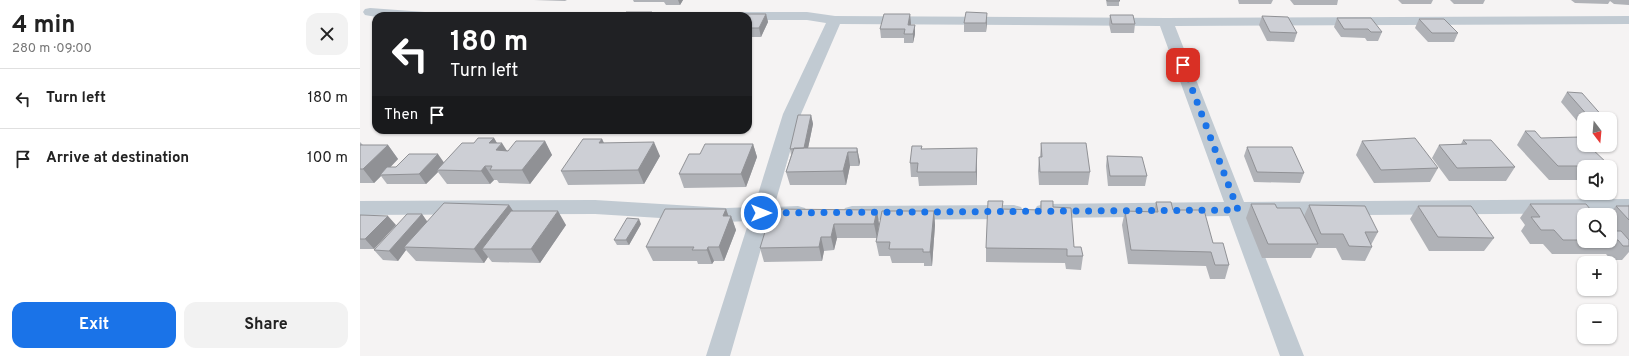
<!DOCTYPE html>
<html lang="en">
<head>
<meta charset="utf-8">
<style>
	body { margin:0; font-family:Overpass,sans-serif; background:#f2f2f2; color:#222; height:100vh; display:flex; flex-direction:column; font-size:15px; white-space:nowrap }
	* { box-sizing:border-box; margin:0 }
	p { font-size:13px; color:#767676 }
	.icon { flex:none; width:22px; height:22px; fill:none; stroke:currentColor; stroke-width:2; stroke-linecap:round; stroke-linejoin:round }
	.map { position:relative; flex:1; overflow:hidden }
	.details { display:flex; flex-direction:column; background:#fff; width:360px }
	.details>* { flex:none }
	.guide { position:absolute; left:12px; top:12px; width:380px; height:122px; border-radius:12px; box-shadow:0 1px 3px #0004; background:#202124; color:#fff; overflow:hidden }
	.needle { width:26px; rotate:164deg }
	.fabs { position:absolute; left:1217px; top:112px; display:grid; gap:8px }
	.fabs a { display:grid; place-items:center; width:40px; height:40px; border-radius:8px; background:#fff; box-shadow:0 1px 3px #0004; font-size:20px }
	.pin { position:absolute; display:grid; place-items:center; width:34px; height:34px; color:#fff; margin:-17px; border-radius:8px; box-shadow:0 2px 6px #0006 }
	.me { position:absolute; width:44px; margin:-22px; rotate:90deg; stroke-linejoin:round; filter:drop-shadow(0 0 3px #0008) }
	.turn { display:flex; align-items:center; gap:14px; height:84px; padding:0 12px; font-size:18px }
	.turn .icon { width:52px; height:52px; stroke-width:2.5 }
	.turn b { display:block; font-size:28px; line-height:34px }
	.then { display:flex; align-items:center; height:38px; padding:0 12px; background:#0003; gap:8px; font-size:15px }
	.round { display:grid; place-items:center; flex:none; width:42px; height:42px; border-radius:12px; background:#f2f2f2 }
	.summary { display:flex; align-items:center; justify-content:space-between; height:68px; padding:0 12px }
	h1 { font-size:24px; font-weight:700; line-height:30px }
	.primary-button { display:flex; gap:8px; margin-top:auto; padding:8px 12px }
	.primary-button a { flex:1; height:46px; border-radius:12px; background:#1a73e8; color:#fff; font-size:16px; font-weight:700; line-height:46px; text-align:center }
	.primary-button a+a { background:#f2f2f2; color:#222 }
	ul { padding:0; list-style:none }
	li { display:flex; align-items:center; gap:12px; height:60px; padding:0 12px; border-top:1px solid #e0e0e0 }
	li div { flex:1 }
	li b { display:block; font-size:15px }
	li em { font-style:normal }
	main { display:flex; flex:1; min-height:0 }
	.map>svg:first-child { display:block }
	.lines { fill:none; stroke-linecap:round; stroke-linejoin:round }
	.minor { fill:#c1cad2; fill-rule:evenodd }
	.wall { fill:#b0b2b7 }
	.shaded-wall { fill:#909195 }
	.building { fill:#cdcfd5; stroke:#909195 }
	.route { stroke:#1a73e8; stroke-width:7; stroke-dasharray:0 12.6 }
</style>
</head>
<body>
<main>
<section class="details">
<div class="summary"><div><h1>4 min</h1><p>280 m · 09:00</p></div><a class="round"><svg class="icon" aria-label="close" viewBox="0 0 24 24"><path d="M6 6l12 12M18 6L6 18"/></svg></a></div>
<ul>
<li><svg class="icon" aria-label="left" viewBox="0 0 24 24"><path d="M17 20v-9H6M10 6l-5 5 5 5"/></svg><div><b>Turn left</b></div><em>180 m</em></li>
<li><svg class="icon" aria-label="arrive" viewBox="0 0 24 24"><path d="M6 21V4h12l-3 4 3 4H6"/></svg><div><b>Arrive at destination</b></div><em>100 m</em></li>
</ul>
<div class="primary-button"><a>Exit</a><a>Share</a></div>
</section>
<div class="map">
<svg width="1269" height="356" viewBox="0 0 1269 356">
	<rect width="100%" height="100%" fill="#f5f3f3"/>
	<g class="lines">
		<path class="minor" d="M10,8L65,12L70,13L72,16L16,17L5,15L3,12L5,9Z
			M117,12H235L240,13L242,16H110L112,13Z
			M265,12H447L475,16L806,18L1269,16V24L815,26L884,202L1269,199V213L889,216L944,356H920L869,216L684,218L677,216L674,211L677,206L684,204L864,202L800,26L480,24L441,114L414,207L438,206L445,208L448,213L445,218L438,220L409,221L370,356H346L389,221L366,222L235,214L0,215V201L235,200L366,208L394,207L423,114L466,23L447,20H388V16H258L260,13Z
			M654,205L661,207L664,212L661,217L654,219L492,220L485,218L482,213L485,208L492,206Z"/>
	</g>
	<path class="wall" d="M174,0H207L205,1Z
		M273,0H323L320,5H306L304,2H274Z
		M746,0H759V6H747Z
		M878,0H913L911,4H879Z
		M930,0H978L977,5H934Z
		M1038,0H1073L1071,4H1042Z
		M1090,0H1125L1123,4H1094Z
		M1211,0H1269V5L1254,4L1250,1L1248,4L1215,3Z
		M406,14L408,22L401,37H388V16Z
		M750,15L775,24L774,33H751L749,24Z
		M902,16L937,33L934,42L907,41L899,25Z
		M977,18L1022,32L1018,41H1007L1005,38L981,37L974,27Z
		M1059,19L1098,33L1094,42H1068L1055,28Z
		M627,22L626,32H604V23Z
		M551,23V25H555V34L553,43H544V38H521L520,29Z
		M1207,92L1244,118V119H1224V127H1222L1201,102Z
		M451,115L453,124L448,148H497L500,162L499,166H490L486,185H430L426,172L431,155L430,149Z
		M1165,131L1181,138L1250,166L1249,167H1224V180H1189L1157,145Z
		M134,138L137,143L147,151L185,141L192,155L170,184L139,183L137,180H134L130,184H87L78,172L66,184H27L21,176L14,183H0V142L3,145H28L38,159L30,167H36L84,163L114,143Z
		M242,139L244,143L300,156L284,184L208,185L201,171Z
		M1103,140L1155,167L1146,181H1089L1072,158L1079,145L1101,144Z
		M1002,141L1078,168L1070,182L1014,183L996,155Z
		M681,143L730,172L728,185H679L678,171L679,157H680Z
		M393,144L397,157L386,187L324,188L319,174L340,154Z
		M887,147L944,173L940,183L894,182L884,156Z
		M562,149L617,162V185L559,186L558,177H551L550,163Z
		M747,156L787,176L785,186H748L746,166Z
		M681,201L693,207L714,247L723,256L721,270L706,269L705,263L626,262V248L643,209L680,210Z
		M796,202L813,210L853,243L869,265L865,279H850L846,266L768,264L762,225L765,211L794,212Z
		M891,204L917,208L944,216L949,205L1018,232L1011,245L1012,247L1005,261L982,260L976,248H956L951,258H902L886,218Z
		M1170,204L1224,215V241H1250V231H1254L1250,226V215H1248L1256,206H1268L1269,204V252L1262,260H1251L1246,254H1192L1183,244H1170L1161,231L1165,225L1160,218Z
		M149,205L153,211L206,225L180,263L132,262L128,257L124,263L56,261L46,250L38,261L23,260L14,250L62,214L67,222Z
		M1058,206L1134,238L1124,251H1069L1050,219Z
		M366,209L368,216H371L376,230L364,261H354L352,264H338L337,261H293L286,247Z
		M517,210L519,224L517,238H477L474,250L464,251L462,261L404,262L400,248Z
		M574,211L575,225L572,266H564V263H532L530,256H519L516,242Z
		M0,215L36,225L14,249H0Z
		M281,224L269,245H257L254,240Z"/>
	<path class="shaded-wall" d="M318,0H323L320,5Z
		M292,12L293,16H288Z
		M627,13V22L626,32V23Z
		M406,14L408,22L401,37L399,28Z
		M550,14L551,23L549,34L548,25Z
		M555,25V34L553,43V34Z
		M451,115L453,124L446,158L444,148Z
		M134,138L139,147L142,143L151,157L144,164L129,143Z
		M242,139L248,152L239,143Z
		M185,141L192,155L170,184L162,170Z
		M294,142L300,156L284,184L278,170Z
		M393,144L397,157L386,187L381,174Z
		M28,145L38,159L23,175H20L21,176L14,183L3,169Z
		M497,148L500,162L499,166L497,152Z
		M617,148V185L616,172Z
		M488,152L490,166L486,185L483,171Z
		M78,154L85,164L77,170L78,172L66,184L59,174Z
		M125,166L134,180L130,184L121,171Z
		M149,205L158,218L122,249L128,257L124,263L114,249Z
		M366,209L370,220L371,216L376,230L364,261L359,247L363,216Z
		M517,210L519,224L517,238L514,224Z
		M198,211L206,225L180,263L171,249Z
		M574,211L575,225L572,266L570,252Z
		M62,214L69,224L44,247L46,250L38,261L29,251Z
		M28,216L36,225L14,249L5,239Z
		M279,219L281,224L269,245L266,240Z
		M474,224L477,238L474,250L471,237Z
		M461,237L464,251L462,261L459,247Z
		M348,247L354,261L352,264L347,250Z"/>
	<path class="building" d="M747,0H759L760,1H747Z
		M266,12H292L288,16H263Z
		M606,12L627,13L626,23H604Z
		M347,13L365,14L364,16H324L326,14H336L334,16H345Z
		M122,14H143L140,16H119Z
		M149,14H172L171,16H146Z
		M374,14H406L399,28H388V16H372Z
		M524,14H550L548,25H555L553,34H544L545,29H520Z
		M750,15H773L775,24H752Z
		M902,16L928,17L937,33L910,32Z
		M977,18H1011L1022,32H1011L1008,29H984Z
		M1059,19H1084L1098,33H1072Z
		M1207,92L1222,93L1244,118L1229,117Z
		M438,115H451L444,148L430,149Z
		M1165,131H1175L1181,138L1220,137L1224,141V145H1228L1250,166H1198Z
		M118,138H134L129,143H142L136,150L148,151L156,141H185L162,170H130L132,166H125L121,171L77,170L102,143H114Z
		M1055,138L1078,168L1021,170L1002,141Z
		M223,139H242L239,143L294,142L278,170L201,171Z
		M1103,140H1131L1155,167L1097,168L1079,145L1107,144Z
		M681,143H726L730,172H680L679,157H682Z
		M345,144H393L381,174H319L329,154H340Z
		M0,145H28L3,169H0Z
		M552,146H562L561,149L617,148L616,172H557L558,163H550Z
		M887,147H932L944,173L897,172Z
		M434,148H497V152H488L483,171L426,172Z
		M49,154H78L59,174L20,175L27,167H36Z
		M747,156L782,157L787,176H750Z
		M628,201H643L642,209L681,210V201H693V207L711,208L714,247H721L723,256H707V249L626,248Z
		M796,202H811L813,210H844L853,243H863L869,265H855L851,252L771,250L765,211L798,212Z
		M84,203L149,205L114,249L44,247Z
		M891,204H915L917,208H940L958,244H908Z
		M1170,204H1226L1235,215H1224V240H1203L1194,230H1181L1171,217H1180Z
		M949,205L1005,206L1018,232H1005L1012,247L989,246L983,234H961Z
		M1058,206H1111L1134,238L1078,237Z
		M1256,206H1269V220Z
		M305,209H366L363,216H371L359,247H348L347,250H332L334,247H286Z
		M412,209L517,210L514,224H474L471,237H461L459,247L400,248Z
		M151,211H198L171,249H122Z
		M522,211H574L570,252H563V249H529L530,242H516Z
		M47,214H62L29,251L14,250Z
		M0,215L28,216L5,239H0Z
		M267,218L279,219L266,240H254Z
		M1250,231H1261L1269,240V246H1263L1258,240H1250Z"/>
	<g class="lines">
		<path class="route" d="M401,213L878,210L823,65"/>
	</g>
</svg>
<div class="fabs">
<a><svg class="needle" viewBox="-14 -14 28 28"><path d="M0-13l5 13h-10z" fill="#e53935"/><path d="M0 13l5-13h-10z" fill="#767676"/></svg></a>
<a><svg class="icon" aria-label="sound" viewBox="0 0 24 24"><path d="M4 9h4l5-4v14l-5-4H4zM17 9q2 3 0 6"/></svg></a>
<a><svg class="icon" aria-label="search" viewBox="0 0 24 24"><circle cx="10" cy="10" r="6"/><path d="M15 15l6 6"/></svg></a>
<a>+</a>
<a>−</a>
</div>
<div class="pin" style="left:823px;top:65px;background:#d93025"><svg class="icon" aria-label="arrive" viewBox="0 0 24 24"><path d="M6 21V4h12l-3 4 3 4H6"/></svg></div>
<svg class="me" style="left:401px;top:213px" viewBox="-20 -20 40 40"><circle r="17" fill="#1a73e8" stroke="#fff" stroke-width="3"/><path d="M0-11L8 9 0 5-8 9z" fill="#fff"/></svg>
<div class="guide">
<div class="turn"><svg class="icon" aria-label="left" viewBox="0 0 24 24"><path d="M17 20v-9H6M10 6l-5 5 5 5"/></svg><div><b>180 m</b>Turn left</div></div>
<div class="then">Then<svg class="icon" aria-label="arrive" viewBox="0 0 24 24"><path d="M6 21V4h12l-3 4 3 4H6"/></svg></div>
</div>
</div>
</main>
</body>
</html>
